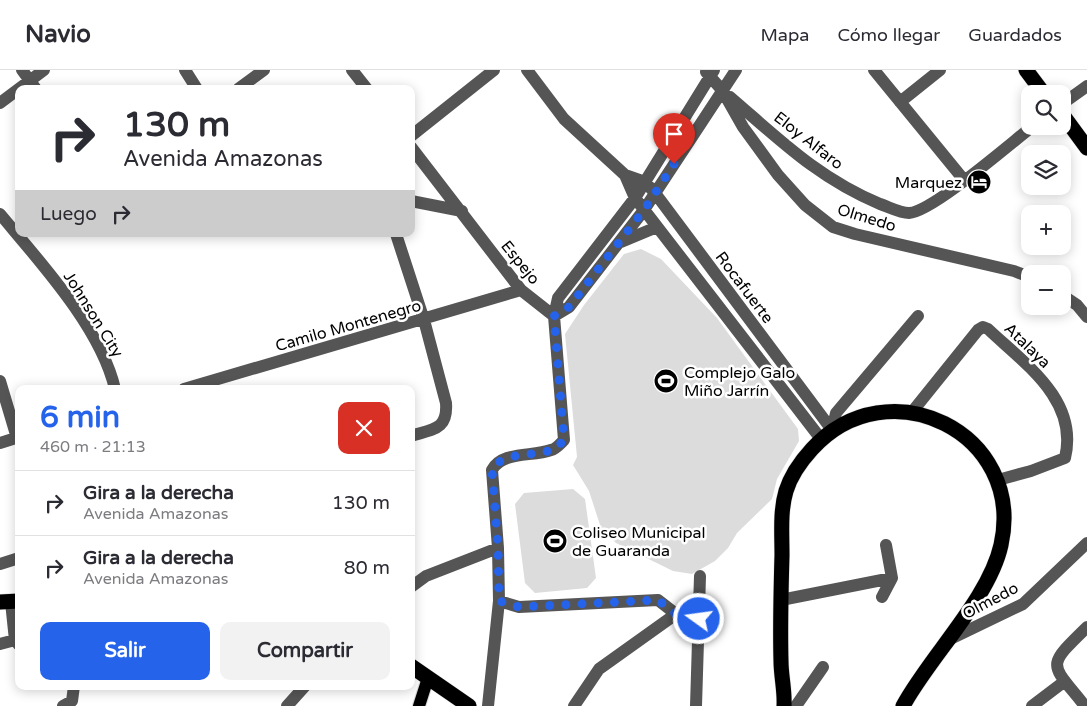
<!DOCTYPE html>
<html lang="es">
<head>
<meta charset="utf-8">
<style>
	body { margin:0; font-family:"Varela Round",sans-serif; background:#f2f2f3; color:#2b2b33; height:100vh; display:flex; flex-direction:column; font-size:19px; white-space:nowrap }
	* { box-sizing:border-box; margin:0 }
	p { font-size:16px; color:#7c7c81 }
	.icon { flex:none; width:28px; height:28px; fill:none; stroke:currentColor; stroke-width:2; stroke-linecap:round; stroke-linejoin:round }
	.map { position:relative; flex:1; overflow:hidden }
	.drawer { position:absolute; left:15px; top:315px; width:400px; height:305px; display:flex; flex-direction:column; background:#fff; border-radius:10px; box-shadow:0 2px 12px #0003 }
	.drawer>* { flex:none }
	.hud { position:absolute; left:15px; top:15px; width:400px; height:152px; border-radius:10px; box-shadow:0 2px 12px #0003; background:#fff; color:#2b2b33; overflow:hidden }
	.buttons { position:absolute; left:1021px; top:15px; display:grid; gap:10px }
	.buttons a { display:grid; place-items:center; width:50px; height:50px; border-radius:10px; background:#fff; box-shadow:0 2px 12px #0003; font-size:25px }
	.pin { position:absolute; display:grid; place-items:center; width:42px; height:42px; color:#fff; margin:-51px -21px; border-radius:50% 50% 50% 0; rotate:-45deg; box-shadow:0 0 5px #0007 }
	.pin .icon { rotate:45deg }
	.me { position:absolute; width:55px; margin:-28px; rotate:284deg; stroke-linejoin:round; filter:drop-shadow(0 0 4px #0008) }
	.turn { display:flex; align-items:center; gap:18px; height:105px; padding:0 25px; font-size:22px }
	.turn .icon { width:65px; height:65px; stroke-width:2.5 }
	.turn b { display:block; font-size:35px; line-height:42px }
	.then { display:flex; align-items:center; height:48px; padding:0 25px; background:#0003; gap:10px; font-size:19px }
	.round { display:grid; place-items:center; flex:none; width:52px; height:52px; border-radius:10px; background:#f2f2f3 }
	.summary { display:flex; align-items:center; justify-content:space-between; height:85px; padding:0 25px }
	h1 { font-size:30px; font-weight:800; line-height:38px; color:#2563eb }
	.button { display:flex; gap:10px; margin-top:auto; padding:10px 25px }
	.button a { flex:1; height:58px; border-radius:10px; background:#2563eb; color:#fff; font-size:20px; font-weight:800; line-height:58px; text-align:center }
	.button a+a { background:#f2f2f3; color:#2b2b33 }
	ul { padding:0; list-style:none }
	li { display:flex; align-items:center; gap:15px; height:65px; padding:0 25px; border-top:1px solid #e1e1e2 }
	li div { flex:1 }
	li b { display:block; font-size:19px }
	li em { font-style:normal }
	header { display:flex; align-items:center; gap:30px; box-sizing:border-box; height:70px; padding:0 25px; background:#fff; border-bottom:1px solid #e1e1e2 }
	header strong { font-size:24px }
	nav { display:flex; gap:28px; margin-inline-start:auto; font-size:18px }
	.map>svg:first-child { display:block }
	.green { fill:#dcdcdc }
	.lines { fill:none; stroke-linecap:round; stroke-linejoin:round }
	.major-casing { stroke:#dbdbdb; stroke-width:14 }
	.highway-casing { stroke:#dbdbdb; stroke-width:16 }
	.minor { stroke:#555; stroke-width:12 }
	.major { stroke:#000; stroke-width:12 }
	.highway { stroke:#000; stroke-width:15 }
	.route { stroke:#2563eb; stroke-width:9; stroke-dasharray:0 16.2 }
	.labels { text-anchor:middle; stroke-width:5; stroke-linejoin:round; paint-order:stroke }
	.street-label { font-size:16px; fill:#000; stroke:#fff }
	.poi-label { font-size:16px; fill:#000; stroke:#fff; text-anchor:start }
</style>
</head>
<body>
<header>
<strong>Navio</strong>
<nav><a>Mapa</a><a>Cómo llegar</a><a>Guardados</a></nav>
</header>
<div class="map">
<svg width="1087" height="636" viewBox="0 0 1087 636">
	<rect width="100%" height="100%" fill="#fff"/>
	<path class="green" d="M641,179L661,189L717,248L798,359L799,371L777,409L772,429L737,463L728,478L715,491L692,504L673,501L616,473L601,458L589,421L573,395L577,387L565,264L584,235L624,184Z
		M573,419L585,429L596,508L587,518L535,523L525,513L515,434L524,423Z"/>
	<g class="lines">
		<defs>
			<path id="major" d="M419,636L428,608"/>
			<path id="highway" d="M1026,0L1044,24
				M1062,44L1087,78
				M0,532L19,531
				M411,596L469,636
				M784,636C785,621 781,606 781,591C780,555 781,520 782,485C782,464 780,441 786,421C791,405 801,391 812,379C888,295 1026,363 1001,475C989,529 930,586 903,636"/>
		</defs>
		<use href="#major" class="major-casing"/>
		<use href="#highway" class="highway-casing"/>
		<path class="minor" d="M22,0L36,19
			M185,0L197,19
			M352,0L367,19
			M527,0L564,49L625,105
			M874,0L964,110
			M706,2L722,20L743,57L778,105L805,135L833,157L855,164L1014,201L1030,207
			M238,19L264,0
			M730,27C780,70 818,108 880,134C889,137 900,143 909,143C932,142 1011,73 1033,56
			M900,32L940,0
			M0,33L44,0
			M1062,34L1087,16
			M411,66L494,0
			M411,77L521,220L554,246
			M411,131L462,141
			M0,144C40,192 101,258 115,319
			M396,164L424,250L446,333C448,360 433,359 411,366
			M621,172L657,157
			M1062,225L1077,235L1087,247
			M554,246L569,237L644,140L736,0
			M0,311L17,368
			M184,319L521,220
			M912,342L978,260L983,257L988,259C1025,294 1079,330 1065,388L1031,401L998,410
			M832,360L836,343L918,246
			M821,369L635,128L625,105L645,112L655,123L832,360
			M0,373L19,367
			M0,494L19,488
			M411,517L426,506L498,478
			M882,527L892,508L886,475
			M781,530L892,508
			M499,531L519,537L658,530L676,544
			M11,532L15,570L19,575
			M948,570L1023,534L1087,473
			M0,574L15,570
			M63,636L72,631L74,616
			M287,636L305,616
			M488,636L499,531L498,478L492,400C502,381 532,387 551,380C556,379 560,374 564,370L554,246L558,228L635,128L714,0
			M574,636L599,599L676,544L699,549
			M696,636L700,506
			M796,636L823,597
			M1032,636L1065,611
			M1085,636C1050,592 1045,598 1087,557"/>
		<use href="#major" class="major"/>
		<use href="#highway" class="highway"/>
	</g>
	<g class="lines">
		<path class="route" d="M674,94L644,140L569,237L554,246L564,370C560,374 556,379 551,380C533,387 502,381 492,400L498,478L499,531L519,537L658,530L676,544L699,549"/>
	</g>
	<defs>
		<symbol id="hotel-disc" viewBox="-11 -11 22 22"><circle r="9.5" fill="#000" stroke="#fff"/><path d="M-6-4.5h1.5V1H6V5H4.5V3h-9V5H-6ZM-4 0a1.8 1.8 0 1 1 3.6 0ZM.5 0V-2.5h3Q6-2.5 6 0Z" fill="#fff"/></symbol>
		<symbol id="stadium-disc" viewBox="-11 -11 22 22"><circle r="9.5" fill="#000" stroke="#fff"/><path d="M0-5a6.5 5 0 1 0 0 10a6.5 5 0 1 0 0-10ZM-3.5-1.8h7v3.6h-7Z" fill="#fff"/></symbol>
	</defs>
	<g fill-rule="evenodd">
		<use href="#hotel-disc" x="965" y="98" width="28" height="28"/>
		<use href="#stadium-disc" x="652" y="297" width="28" height="28"/>
		<use href="#stadium-disc" x="541" y="457" width="28" height="28"/>
	</g>
	<g class="labels">
		<g class="street-label">
			<text transform="translate(809 70) rotate(38)" y="6">Eloy Alfaro</text>
			<text transform="translate(867 147) rotate(17)" y="6">Olmedo</text>
			<text transform="translate(521 192) rotate(51)" y="6">Espejo</text>
			<text transform="translate(745 217) rotate(53)" y="6">Rocafuerte</text>
			<text transform="translate(94 244) rotate(58)" y="6">Johnson City</text>
			<text transform="translate(348 255) rotate(-16)" y="6">Camilo Montenegro</text>
			<text transform="translate(1028 275) rotate(44)" y="6">Atalaya</text>
			<text transform="translate(990 530) rotate(-28)" y="6">Olmedo</text>
		</g>
		<g class="poi-label">
			<text x="962" y="118" text-anchor="end">Marquez</text>
			<text x="684" y="308">Complejo Galo<tspan x="684" dy="18">Miño Jarrín</tspan></text>
			<text x="572" y="468">Coliseo Municipal<tspan x="572" dy="18">de Guaranda</tspan></text>
		</g>
	</g>
</svg>
<div class="buttons">
<a><svg class="icon" aria-label="search" viewBox="0 0 24 24"><circle cx="10" cy="10" r="6"/><path d="M15 15l6 6"/></svg></a>
<a><svg class="icon" aria-label="layers" viewBox="0 0 24 24"><path d="M12 4l9 5-9 5-9-5zM3 14l9 5 9-5"/></svg></a>
<a>+</a>
<a>−</a>
</div>
<div class="pin" style="left:674px;top:94px;background:#d93025"><svg class="icon" aria-label="arrive" viewBox="0 0 24 24"><path d="M6 21V4h12l-3 4 3 4H6"/></svg></div>
<svg class="me" style="left:699px;top:549px" viewBox="-20 -20 40 40"><circle r="17" fill="#2563eb" stroke="#fff" stroke-width="3"/><path d="M0-11L8 9 0 5-8 9z" fill="#fff"/></svg>
<div class="hud">
<div class="turn"><svg class="icon" aria-label="right" viewBox="0 0 24 24"><path d="M7 20v-9h11M14 6l5 5-5 5"/></svg><div><b>130 m</b>Avenida Amazonas</div></div>
<div class="then">Luego<svg class="icon" aria-label="right" viewBox="0 0 24 24"><path d="M7 20v-9h11M14 6l5 5-5 5"/></svg></div>
</div>
<section class="drawer">
<div class="summary"><div><h1>6 min</h1><p>460 m · 21:13</p></div><a class="round" style="background:#d93025;color:#fff"><svg class="icon" aria-label="close" viewBox="0 0 24 24"><path d="M6 6l12 12M18 6L6 18"/></svg></a></div>
<ul>
<li><svg class="icon" aria-label="right" viewBox="0 0 24 24"><path d="M7 20v-9h11M14 6l5 5-5 5"/></svg><div><b>Gira a la derecha</b><p>Avenida Amazonas</p></div><em>130 m</em></li>
<li><svg class="icon" aria-label="right" viewBox="0 0 24 24"><path d="M7 20v-9h11M14 6l5 5-5 5"/></svg><div><b>Gira a la derecha</b><p>Avenida Amazonas</p></div><em>80 m</em></li>
</ul>
<div class="button"><a>Salir</a><a>Compartir</a></div>
</section>
</div>
</body>
</html>
